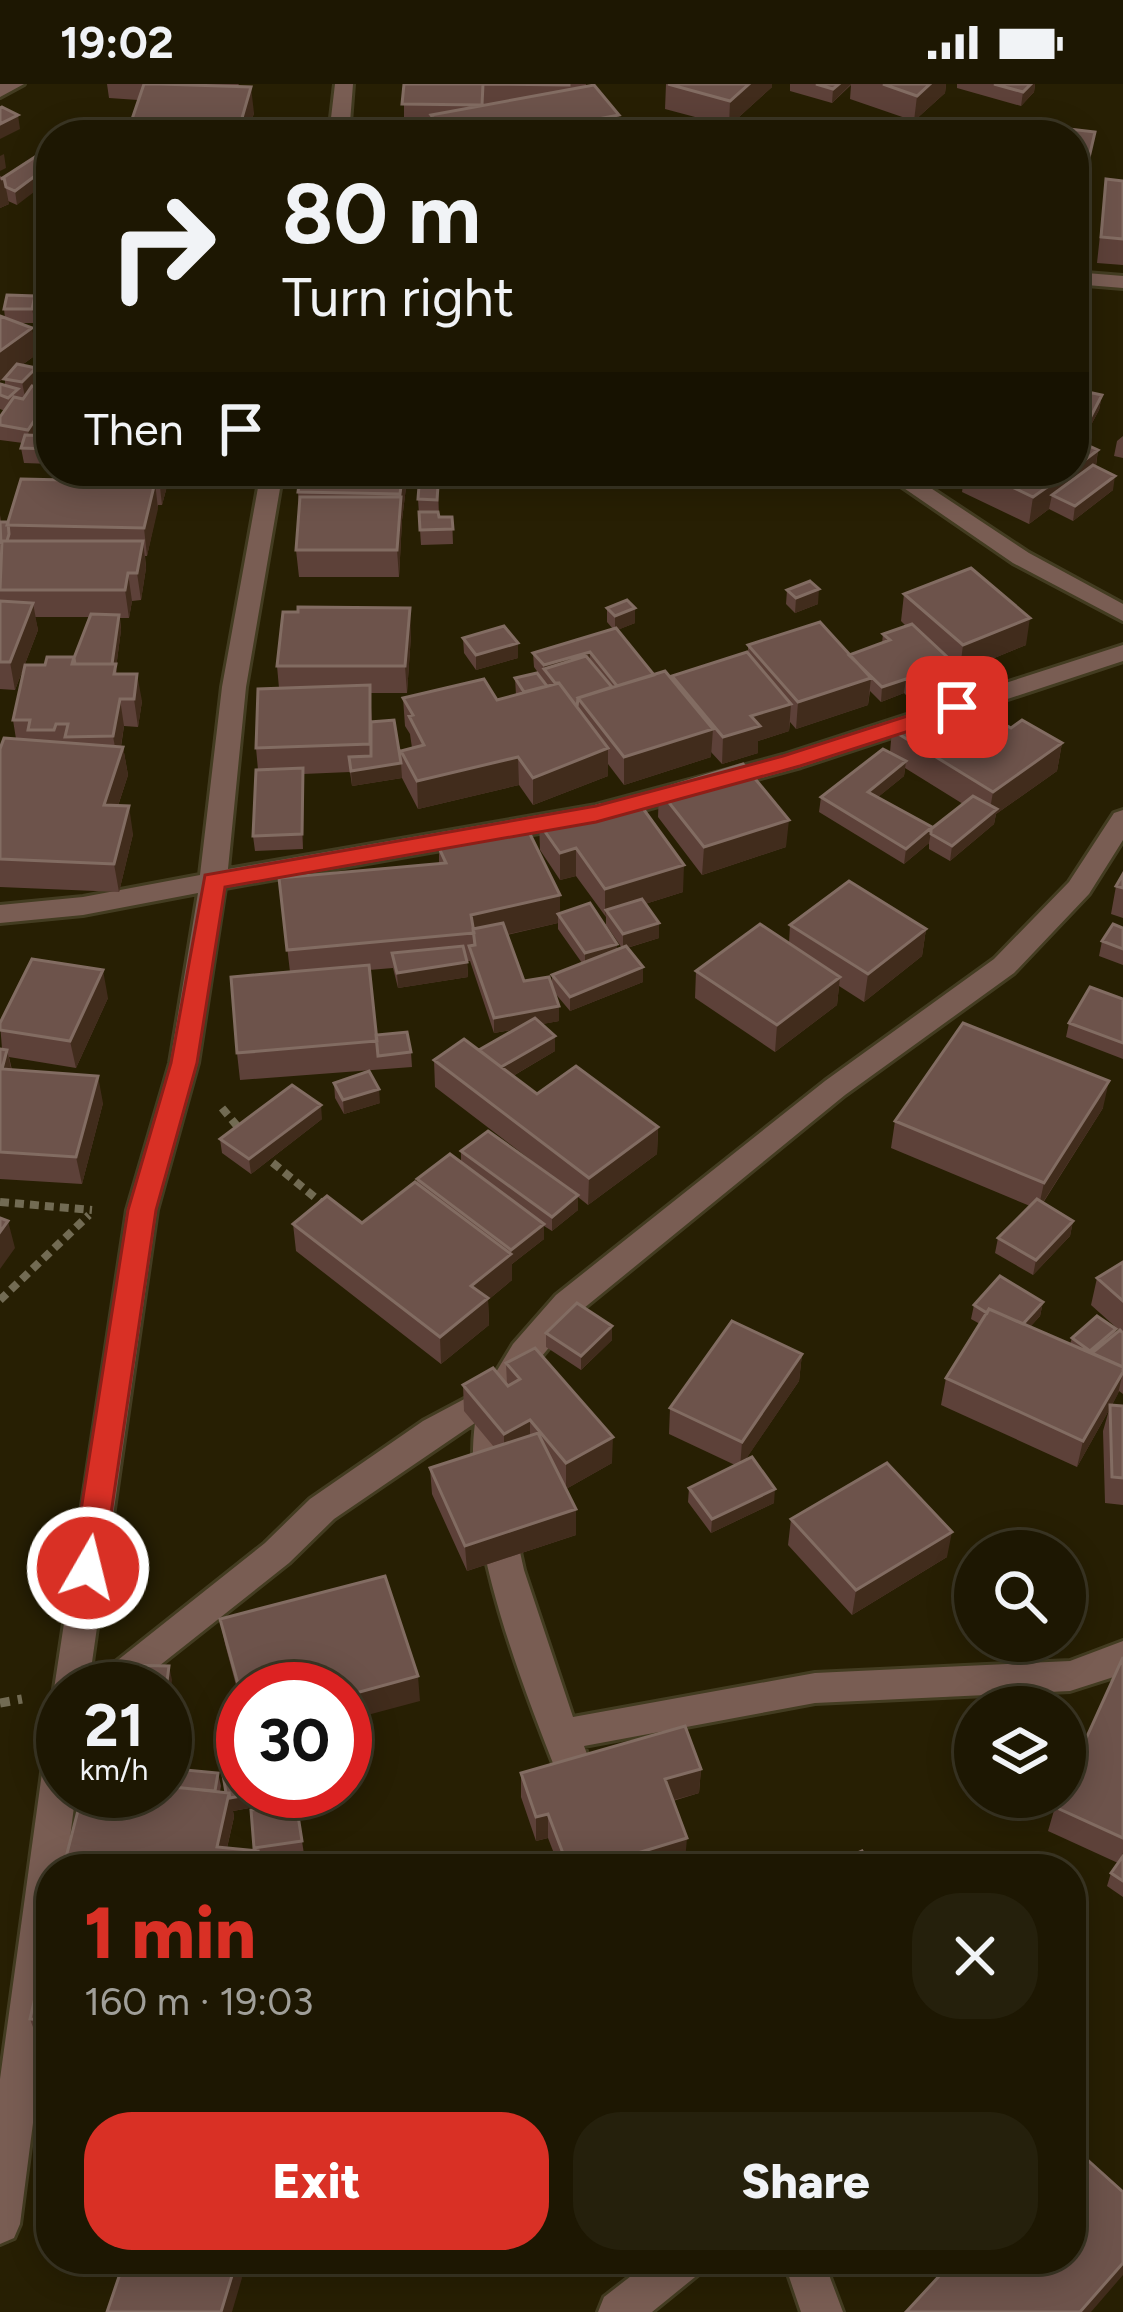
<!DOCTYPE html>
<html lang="en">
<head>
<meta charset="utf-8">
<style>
	body { margin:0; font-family:Figtree,sans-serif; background:#25200c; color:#f1f3f6; height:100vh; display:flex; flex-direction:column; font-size:45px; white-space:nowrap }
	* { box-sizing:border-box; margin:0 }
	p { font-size:39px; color:#a09f99 }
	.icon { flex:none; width:66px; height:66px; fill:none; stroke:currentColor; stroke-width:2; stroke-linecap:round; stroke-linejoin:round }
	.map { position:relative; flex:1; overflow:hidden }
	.drawer { position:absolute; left:36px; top:1770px; width:1050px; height:420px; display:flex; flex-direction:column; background:#1d1702; border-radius:48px; box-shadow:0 6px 30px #0003,0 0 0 3px #3b3624 }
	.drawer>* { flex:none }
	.top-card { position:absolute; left:36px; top:36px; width:1053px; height:366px; border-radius:48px; box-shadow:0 6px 30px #0003,0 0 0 3px #3b3624; background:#1d1702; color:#f1f3f6; overflow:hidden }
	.fabs { position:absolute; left:954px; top:1446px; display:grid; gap:24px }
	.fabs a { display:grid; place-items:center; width:132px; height:132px; border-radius:50%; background:#1d1702; box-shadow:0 6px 30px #0003,0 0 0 3px #3b3624; font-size:60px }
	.speed { position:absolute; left:36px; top:1578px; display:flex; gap:24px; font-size:60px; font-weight:700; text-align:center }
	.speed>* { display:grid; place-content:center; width:156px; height:156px; border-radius:50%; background:#1d1702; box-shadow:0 6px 30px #0003,0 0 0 3px #3b3624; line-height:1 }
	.speed small { font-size:30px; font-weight:400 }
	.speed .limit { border:18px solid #d22; background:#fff; color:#111 }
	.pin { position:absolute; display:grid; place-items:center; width:102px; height:102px; color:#fff; margin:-51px; border-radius:24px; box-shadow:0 6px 18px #0006 }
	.me { position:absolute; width:132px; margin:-66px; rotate:8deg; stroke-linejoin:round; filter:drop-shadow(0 0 9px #0008) }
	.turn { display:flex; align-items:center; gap:42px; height:252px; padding:0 48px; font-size:54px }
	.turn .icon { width:156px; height:156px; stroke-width:2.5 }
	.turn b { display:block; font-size:84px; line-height:102px }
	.then { display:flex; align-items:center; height:114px; padding:0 48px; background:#0003; gap:24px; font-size:45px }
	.round { display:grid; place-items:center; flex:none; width:126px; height:126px; border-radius:48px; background:#25200c }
	.head { display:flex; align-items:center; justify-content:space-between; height:204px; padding:0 48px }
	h1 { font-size:72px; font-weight:800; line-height:90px; color:#d93025 }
	.button { display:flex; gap:24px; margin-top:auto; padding:24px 48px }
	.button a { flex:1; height:138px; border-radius:48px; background:#d93025; color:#fff; font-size:48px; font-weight:800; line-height:138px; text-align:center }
	.button a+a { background:#25200c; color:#f1f3f6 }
	.status { display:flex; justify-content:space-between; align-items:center; height:84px; padding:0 60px; background:#1d1702; direction:ltr }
	.status svg { height:33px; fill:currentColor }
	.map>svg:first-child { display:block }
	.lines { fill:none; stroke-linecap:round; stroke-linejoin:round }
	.street-casing { stroke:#433c21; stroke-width:6 }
	.path-far1 { stroke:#726b53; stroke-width:8; stroke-dasharray:9 6; stroke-linecap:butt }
	.path { stroke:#726b53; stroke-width:9; stroke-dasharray:10 8; stroke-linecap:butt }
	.street { fill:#795d53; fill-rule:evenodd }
	.wall { fill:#5d4139; fill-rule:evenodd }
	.shaded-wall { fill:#412c1c }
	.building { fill:#6d534b; stroke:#826c62; stroke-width:3 }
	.route { fill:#d93025; stroke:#8d1f18; stroke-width:3 }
</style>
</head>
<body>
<div class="status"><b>19:02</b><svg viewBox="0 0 49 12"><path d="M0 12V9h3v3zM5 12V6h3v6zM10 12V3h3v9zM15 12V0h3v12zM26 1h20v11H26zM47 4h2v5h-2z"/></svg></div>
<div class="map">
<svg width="1123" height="2228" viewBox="0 0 1123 2228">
	<rect width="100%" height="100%" fill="#271f03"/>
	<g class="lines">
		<defs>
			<path id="street" d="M0,0H24L0,13Z
				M335,0H353L349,51H329Z
				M1074,188L1123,192V204L1074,200Z
				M261,387H283L246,603L228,785L596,721L783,671L1123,561V577L801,683L596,739L225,804L198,979L157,1126L89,1599L265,1459L310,1415L423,1337L487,1303L513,1260L556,1211L825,997L994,875L1069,798L1114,729L1123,726V756L1089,810L1014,889L845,1011L578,1229L526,1291L509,1325L504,1368L510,1423L524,1486L573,1633L815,1589L1070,1577L1123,1557V1590L1070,1607L815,1619L584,1662L631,1785H595C548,1662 458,1469 475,1339L334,1435L289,1479L130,1605H63V1617L59,1616L54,1605L127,1126L170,979L198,809L83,831L0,839V821L83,813L200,791L222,603Z
				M879,387H905L1029,469L1123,520V537L1013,479Z
				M63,1651V1707H76L66,1785H51V1899L20,2140L14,2154L0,2160V1995L45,1667L50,1656Z
				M653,2175H706L700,2189L652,2228H598L604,2213Z
				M783,2175H823L843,2228H801Z"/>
		</defs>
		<use href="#street" class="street-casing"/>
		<path class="path-far1" d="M222,1024L243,1049
			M261,1069L324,1121
			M0,1118L92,1126
			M0,1216L89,1131"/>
		<path class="path" d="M0,1619L22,1615"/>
		<use href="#street" class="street"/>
	</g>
	<path class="wall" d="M107,0H239L237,3L254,29L247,51H133L131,38L138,16L109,14Z
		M404,0H586V3L619,51H431V46H404Z
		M666,0L772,3L729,42L665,25Z
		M790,0H946L945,9L914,37L850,15L851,1L832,19L790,7Z
		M957,0H1035L1034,8L1021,22L957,4Z
		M1002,37L1095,48L1081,117L1074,116V51H999Z
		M35,73L17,121L8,117L9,120L0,124V92L4,94Z
		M1106,95L1123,97V181L1097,179Z
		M51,155V177L41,178L39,163Z
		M4,225L37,226L35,239H19L37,270L22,281L36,284L38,299L35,303L51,305V380L24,379L21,364L23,359L0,356V333L5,327L0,325V300L5,302V294L0,297V232L5,234Z
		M1074,305L1102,311L1099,326L1084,354L1074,352Z
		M1123,352V374L1114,372L1117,357Z
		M1098,366L1096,382L1113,406L1073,437L1049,425L1029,440L962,408L965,387H1074Z
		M66,387H171L162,421H158L147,472H145L146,484L141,516L132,517L129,534H120L121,546L116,584L117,590L142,617L138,643L124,642L121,663H123L128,691L118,722L133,750L119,808L0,803V663L16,655L13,636L45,581L74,573L89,533H35L38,546L15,606L0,605V431L1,438H8L66,396Z
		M408,387L402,436L399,493H299L296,466L299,425L298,408Z
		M651,387H682L676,394Z
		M438,402L439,433H452L453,460L421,461L418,415Z
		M787,506L818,520L795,529L786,520Z
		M904,510L1026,561L960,588L958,599L911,616L904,609L881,618L870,607L868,621L796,645L790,638L789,647L758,657V669L722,680L711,668V673L624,701L608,680V692L533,721L519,701L418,725L402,694L352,702L350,688L303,690V765L255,767L253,752L258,686L256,664L279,604L277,582L411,551L407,609H370L372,638L401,679V667L412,664L410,650L405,642L403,614L497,616L516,611L515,594L544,597L534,583L533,569L613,545L607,538V524H635V539L617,546L654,591L672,596V592L748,569V561L850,571L882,559L883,550L906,542L901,537Z
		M463,554L518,574L476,586L464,569Z
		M1011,644L1062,659L1057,687L996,730L994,740L950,777L929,765V759L904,780L819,728L821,713L890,668L892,646ZM905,684L963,720L932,745L878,713L904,692Z
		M659,706L786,763L702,791L658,733Z
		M539,739L683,808L645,820L659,839V854L627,864L643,883V898L570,927L554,908L559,937L542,940L555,967L513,992L537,1010L658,1043L657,1070L588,1121L578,1113V1126L552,1147L544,1142V1155L512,1180V1196L488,1216L489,1241L441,1280L296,1167L293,1140L362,1139L417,1100V1095L461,1078V1067L553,1093L435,1003L434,976L479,966L517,945L494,949L470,877H467L468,893L398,904L393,884L369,886L376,951L411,968L412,983L240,996L237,969L290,888L279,794L439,780V764L617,860V865L622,864L606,841V833L576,792L560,796L540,766ZM558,839V845L582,879L552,891V903L524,897L507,851Z
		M1123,790V834L1111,830L1116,802Z
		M790,841L926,845L922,872L864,918L839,902L837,921L775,968L695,914L696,887L789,859Z
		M1123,844V881L1099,872L1102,857Z
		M108,914L76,984L9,973L12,986L103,1019L82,1100L0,1095V965H2L0,939Z
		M1123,915V975L1066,953L1069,939Z
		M334,999L380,1019L344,1030L335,1014Z
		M1103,1024L1043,1119L1073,1137L1070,1152L1033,1191L995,1169L998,1154L1030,1122L891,1064L895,1037Z
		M322,1035L251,1090L222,1069L220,1055Z
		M1123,1178V1310L1119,1307L1112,1321L1123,1322V1421L1105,1419L1103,1347L1109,1326L1077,1383L941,1321L946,1294L980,1240L971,1235L974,1221L1043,1218L1040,1232L1030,1243L1070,1260L1072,1254L1116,1245L1115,1251L1120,1247L1091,1221L1097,1194Z
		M612,1242V1256L581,1286L546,1263V1249Z
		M802,1270L799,1297L745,1376L774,1419L711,1449L688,1418L689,1404L735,1381L669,1350L670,1324Z
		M506,1279L612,1379L566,1405L576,1425V1451L467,1487L432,1410L430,1384L494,1363L464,1327L463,1301L507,1300Z
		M791,1435L947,1473L852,1531L788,1461Z
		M220,1535L420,1617L243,1605V1627L225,1560Z
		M1123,1573V1769L1120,1776L1123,1772V1813L1107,1802L1111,1789L1118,1779L1048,1747L1055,1723Z
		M701,1685L699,1709L673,1717L685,1777L660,1785H560L548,1754L536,1757L521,1713V1689Z
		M218,1689L221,1702L220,1708L286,1707L287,1717L233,1727L234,1733L227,1764L255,1767L251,1726L296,1719L304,1770L260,1776L261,1785H63L170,1703Z
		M51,1846V1958L38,1957L30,1935Z"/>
	<path class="shaded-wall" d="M749,0H772V3L729,42L730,17Z
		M839,0H851L832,19L833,5Z
		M930,0H946L945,9L914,37L917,12Z
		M1031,0H1035L1034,8L1021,22L1023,8Z
		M251,3L254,29L247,51H241L240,41Z
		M18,31L20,45L0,55V40Z
		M619,31V51H588V37Z
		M4,70L6,84L0,87V72Z
		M51,80V95L17,121L15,107Z
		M4,94L9,120L0,124V96Z
		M35,212L37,226L35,239L32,225Z
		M32,244L37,270L0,297V267Z
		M36,284L38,299L25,313L22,298Z
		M1102,311L1099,326L1084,354L1087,340Z
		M48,317L39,335L41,345L30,360L28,346Z
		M1098,366L1094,393L1052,411L1049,425L1029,440L1033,413L1070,387H1074V384Z
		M160,387H171L162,421L159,394Z
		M403,387H408L402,436L399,493L397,466Z
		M1115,392L1113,406L1073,437L1075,422Z
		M155,398L158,425L147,472L144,444Z
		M143,457L146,484L141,516L137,489Z
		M128,489L132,517L129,534L125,506Z
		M819,505L818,520L795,529L796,514Z
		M33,519L38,546L15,606L10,578Z
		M410,524L411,551L407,609L405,582Z
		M635,524V539L615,547V532Z
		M119,531L121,546L116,584L120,607L112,584Z
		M1030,534L1026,561L960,588L958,599L911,616L913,601L960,585L963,561Z
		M518,559V574L476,586V571Z
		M590,568V583L544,585V581Z
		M137,590L142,617L138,643L134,615Z
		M871,594L868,621L796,645L798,618Z
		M906,595L904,609L881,618L882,603Z
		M370,601L372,684L401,679L402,694L352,702L351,687L372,684Z
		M120,615L124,642L118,679L123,663L128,691L109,749L104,721L118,680L113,652Z
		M791,620L789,647L758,657V669L722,680L723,653L751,632Z
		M713,645L711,673L624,701V673Z
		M1062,659L1057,687L996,730L994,740L950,777L952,762L989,731L993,708Z
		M608,664V692L533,721V694Z
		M518,673L519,701L418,725L417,697Z
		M906,677L904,692L866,723L868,708Z
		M303,684L304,699L303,765L302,750Z
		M129,722L133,750L119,808L114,780Z
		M789,736L786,763L702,791L704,763Z
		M932,743L929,759L904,780L906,765Z
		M576,764V792L560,796V769Z
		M684,781L683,808L610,831L606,826L605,833V805Z
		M560,811V833L558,830V839L474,858L471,831Z
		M659,839V854L623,865V850Z
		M926,845L922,872L864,918L868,890Z
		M617,860V874L585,884V869Z
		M467,878L468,893L398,904L397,889Z
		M643,883V898L570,927V913Z
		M103,886L108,914L76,984L70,957Z
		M840,893L837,921L775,968L777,941Z
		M559,922V937L494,949V934Z
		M555,952V967L499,1000L498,985Z
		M7,966L13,993L2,985Z
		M98,992L103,1019L82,1100L76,1073Z
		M1109,997L1103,1024L1038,1126L1044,1099Z
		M379,1005L380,1019L344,1030L343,1016Z
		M321,1021L322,1035L251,1090L249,1075Z
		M658,1043L657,1070L588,1121L589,1094Z
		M578,1111V1126L552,1147V1133Z
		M8,1137L15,1164L0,1185V1148Z
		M1073,1137L1070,1152L1033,1191L1036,1176Z
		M544,1140V1155L512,1180V1196L488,1216L489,1241L441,1280L440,1253L471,1202L511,1170V1166Z
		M1043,1218L1040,1232L1014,1261L1017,1246Z
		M612,1242V1256L581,1286V1272Z
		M802,1270L799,1297L740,1384L742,1358Z
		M1123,1288L1118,1310L1077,1383L1083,1357Z
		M530,1336V1362L504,1376V1350Z
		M613,1353L612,1379L566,1405V1379Z
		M775,1405L774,1419L711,1449L712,1435Z
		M576,1425V1451L467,1487L465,1462Z
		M952,1448L947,1473L852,1531L856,1506Z
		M169,1582L172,1596L165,1647V1613Z
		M418,1592L420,1617L345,1637V1612Z
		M701,1685L699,1709L663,1719L665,1695Z
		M286,1707L287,1717L233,1727L234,1733L222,1785L217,1763L229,1709Z
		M548,1730V1754L536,1757V1733Z
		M687,1754L685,1777L660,1785H585Z
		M237,2175L242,2194L232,2228H221Z
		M1123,2179V2191L1091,2228H1080Z"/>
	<path class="building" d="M144,0H160L251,3L240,41L131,38Z
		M404,0H569V1L483,0L482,21L402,20Z
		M668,0H749L730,17Z
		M816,0H839L833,5Z
		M883,0H930L917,12Z
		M994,0H1031L1023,8Z
		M594,1L619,31L588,37L601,51H446L431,31Z
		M2,23L18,31L0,40V24Z
		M1002,37L1095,48L1085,91L1074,90V51H999Z
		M35,73L51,80L15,107L6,103L4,94L1,95Z
		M1106,95L1123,97V155L1101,153Z
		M51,155V163H39V156Z
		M7,211L35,212L32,225H4Z
		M1074,215L1085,216L1074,263Z
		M0,232L32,244L0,267Z
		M17,280L36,284L22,298L4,295Z
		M0,300L18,305L8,314L0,311Z
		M32,302L51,306L44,322L28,346L0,341V333L14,313L23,315Z
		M1074,305L1102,311L1087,340L1074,337Z
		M50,306L51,335H39Z
		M25,351L51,352V365L21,364Z
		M1074,355L1098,366L1074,384Z
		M1093,381L1115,392L1075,422L1052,411Z
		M66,387H160L159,394L65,391Z
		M301,387H403L400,410L298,408Z
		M979,387H1070L1033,413Z
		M21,395L155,398L144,444L7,441Z
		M419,402H438L437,416L418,415Z
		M300,413H401L397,466H296Z
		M419,428H438L439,433H452L453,445L420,446Z
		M0,438H8L9,450L7,457H2L1,460Z
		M2,457H143L137,489H128L125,506H0Z
		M971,484L1030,534L963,561L904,510Z
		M810,497L819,505L796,514L787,506Z
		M627,516L635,524L615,532L607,524Z
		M0,517L33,519L10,578H0Z
		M298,523L410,524L405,582H277L283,528H298Z
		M91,530L119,531L112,580H75L74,574Z
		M820,538L871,594L798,618L748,561Z
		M912,540L960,585L913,601L906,595L882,603L849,571L890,556L883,550Z
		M504,542L518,559L476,571L463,554Z
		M616,544L654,591L617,602L590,568L544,581L533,569Z
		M747,568L791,620L751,632L760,642L723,653L672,592Z
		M586,572L612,603L578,614L577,623L559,599H555L544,585Z
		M47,573H74L72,580H116L114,590H137L134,615H120L113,652L65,653L68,640H56L54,646H28L30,636H13L25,581H45Z
		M665,587L713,645L624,673L578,614Z
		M537,589L547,602L524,608L515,594Z
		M484,595L497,616L559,599L608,664L533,694L518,673L417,697L401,667L424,661L409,632L413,631L403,614Z
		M370,601V660L256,664L258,605Z
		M949,609L1011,644L1022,636L1062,659L993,708L892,646Z
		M394,636L401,679L351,687L349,673L371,672V638Z
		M4,654L123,663L104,721L129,722L114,780L0,775V665Z
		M883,665L906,677L868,708L932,743L906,765L821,713Z
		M743,680L789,736L704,763L659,706Z
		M303,684L302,750L253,752L256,686Z
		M973,712L997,725L952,762L931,750V745Z
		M639,719L684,781L605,805L576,764L560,769L539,739L600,721L606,729Z
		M527,744L560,811L471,831L474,849L287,866L279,794L446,779L439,764Z
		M1123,790V804L1116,802Z
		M849,797L926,845L868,890L790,841Z
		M642,815L659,839L623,850L606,826Z
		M590,819L617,860L585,869L558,830Z
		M503,839L524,897L549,893L559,922L494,934L469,862L475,861L473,845Z
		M760,840L840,893L777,941L696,887Z
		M1113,840L1123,844V865L1102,857Z
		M463,862L467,878L397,889L392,869Z
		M626,862L643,883L570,913L552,891Z
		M32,875L103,886L70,957L0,946V939Z
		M369,881L377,957L237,969L231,893Z
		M1090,903L1123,915V959L1069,939Z
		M535,934L555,952L501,983L479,966Z
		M963,939L1109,997L1044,1099L895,1037Z
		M407,948L411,968L378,972L376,951Z
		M464,955L537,1010L576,982L658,1043L589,1094L434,976Z
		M0,965L7,966L2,985L98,992L76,1073L0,1068Z
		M369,987L379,1005L343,1016L334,999Z
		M292,1001L321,1021L249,1075L220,1055Z
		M488,1047L578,1111L552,1133L461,1067Z
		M450,1070L544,1140L511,1166L417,1095Z
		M415,1098L511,1170L471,1202L488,1214L440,1253L293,1140L327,1112L362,1139Z
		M1037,1115L1073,1137L1036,1176L998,1154Z
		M0,1134L8,1137L0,1148Z
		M1123,1178V1217L1097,1194Z
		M1000,1192L1043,1218L1023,1240L989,1225L987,1229L974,1221Z
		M577,1219L612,1242L581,1272L546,1249Z
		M989,1225L1123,1283V1288L1083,1357L946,1294Z
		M1097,1232L1116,1245L1090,1267L1072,1254Z
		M732,1237L802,1270L742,1358L670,1324Z
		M1120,1246L1123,1249V1283L1092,1269Z
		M535,1264L613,1353L566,1379L530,1336L504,1350L463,1301L493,1284L508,1302L520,1295L506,1279Z
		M1110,1321L1123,1322V1394L1112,1393Z
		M538,1349L576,1425L465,1462L430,1384Z
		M752,1373L775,1405L712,1435L689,1404Z
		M887,1379L952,1448L856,1506L791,1435Z
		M385,1492L418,1592L345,1612V1605H243V1618L220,1535Z
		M1123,1573V1754L1055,1723L1059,1713H1065V1701Z
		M117,1581L169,1582L165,1613V1605H114Z
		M685,1642L701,1685L665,1695L687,1754L585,1785H569L548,1730L536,1733L521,1689Z
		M243,1662V1707H268L230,1714L229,1709H226L219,1666Z
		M175,1685L218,1689L215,1707L170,1703Z
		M165,1702L229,1709L217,1763L258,1767L255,1785H63L83,1707H165Z
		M296,1719L302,1757L254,1764L251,1726Z
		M862,1767L872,1785H822Z
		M1123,1772V1797L1111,1789Z
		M51,1846V1937L30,1935Z
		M1071,2061L1123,2108V2179L1080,2228H906L955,2175H1071Z
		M125,2175H237L221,2228H107Z"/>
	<path class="route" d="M957,616L965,618V629L800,682L596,738L225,803L197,979L156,1126L103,1484L98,1493L88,1497L77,1493L72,1484L128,1126L171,979L205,791L596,722L783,672Z"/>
</svg>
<div class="fabs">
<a><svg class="icon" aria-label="search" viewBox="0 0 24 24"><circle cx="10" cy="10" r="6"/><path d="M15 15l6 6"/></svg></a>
<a><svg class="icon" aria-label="layers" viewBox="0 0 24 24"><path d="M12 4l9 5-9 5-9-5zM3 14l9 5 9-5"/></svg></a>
</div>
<div class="speed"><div>21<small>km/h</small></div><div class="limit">30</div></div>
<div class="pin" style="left:957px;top:623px;background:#d93025"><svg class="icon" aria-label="arrive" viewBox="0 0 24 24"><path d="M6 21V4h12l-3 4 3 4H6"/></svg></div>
<svg class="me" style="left:88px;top:1484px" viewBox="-20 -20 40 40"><circle r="17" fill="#d93025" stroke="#fff" stroke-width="3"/><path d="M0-11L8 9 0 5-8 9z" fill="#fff"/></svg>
<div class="top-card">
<div class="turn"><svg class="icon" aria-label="right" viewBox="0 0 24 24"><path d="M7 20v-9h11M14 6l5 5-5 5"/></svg><div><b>80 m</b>Turn right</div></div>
<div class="then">Then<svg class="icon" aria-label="arrive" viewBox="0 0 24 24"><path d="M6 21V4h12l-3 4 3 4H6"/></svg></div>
</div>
<section class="drawer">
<div class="head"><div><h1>1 min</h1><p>160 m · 19:03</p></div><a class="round"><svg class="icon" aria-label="close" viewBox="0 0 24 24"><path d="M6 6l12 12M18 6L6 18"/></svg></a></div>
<div class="button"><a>Exit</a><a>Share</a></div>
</section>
</div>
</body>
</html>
